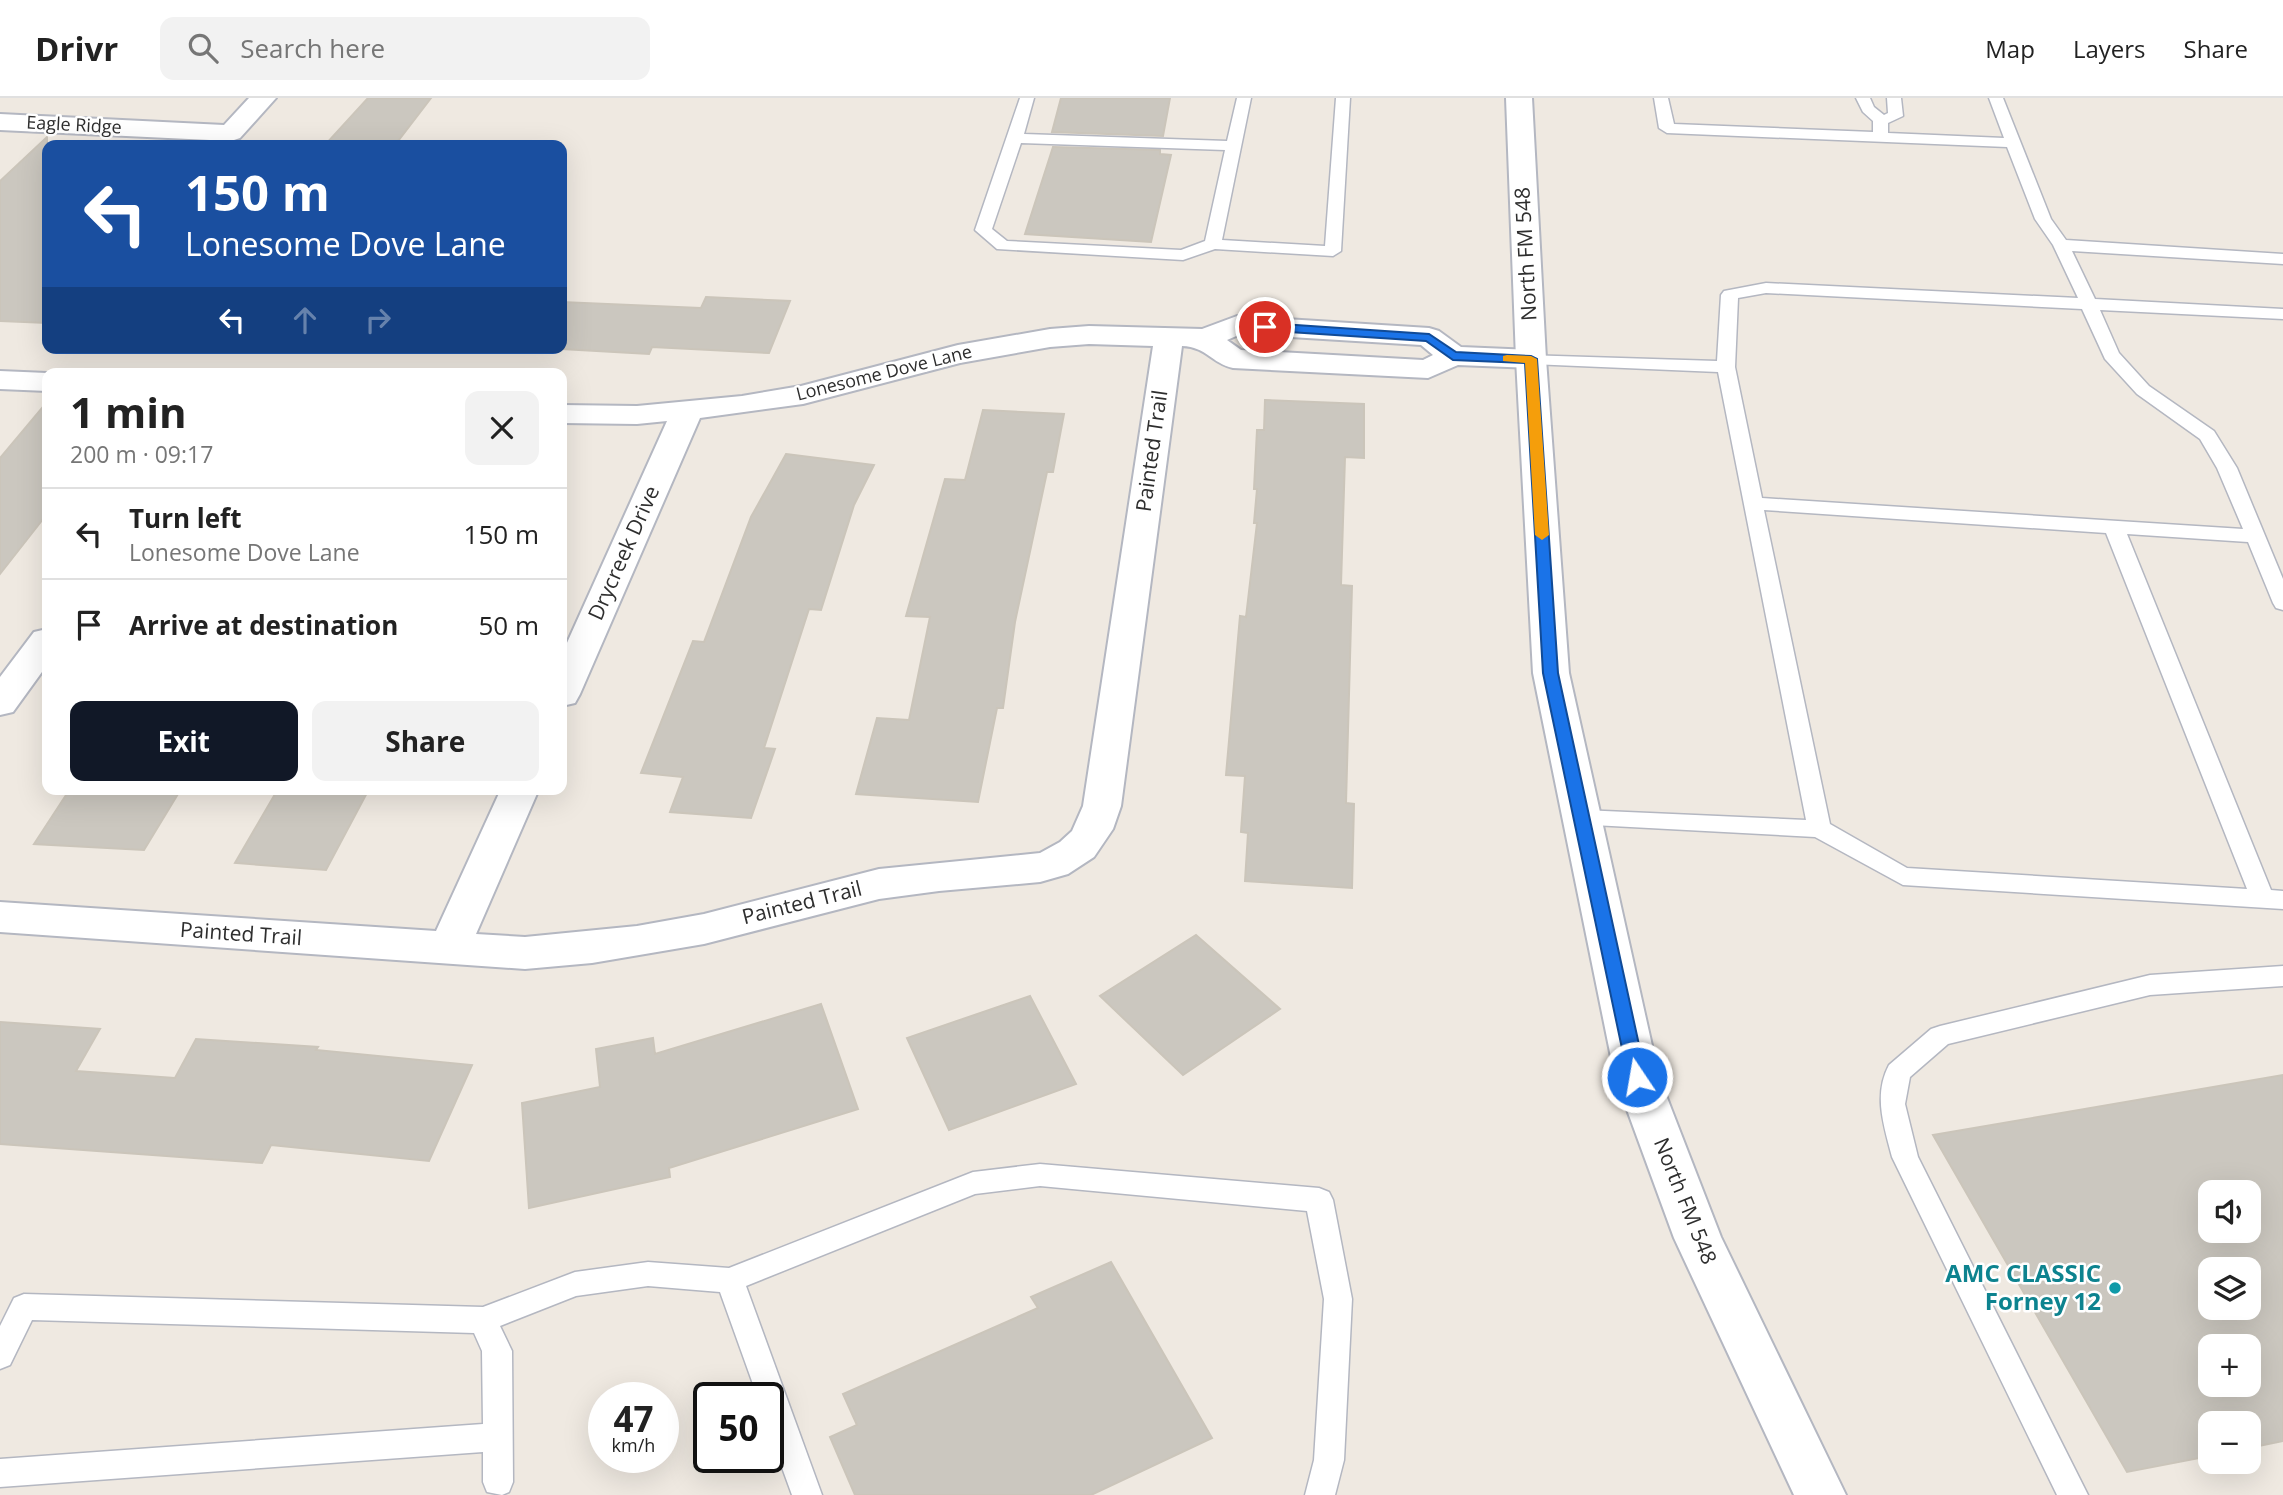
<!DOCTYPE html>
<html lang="en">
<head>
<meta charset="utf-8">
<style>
	body { margin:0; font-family:"Open Sans",sans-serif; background:#f2f2f2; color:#222; height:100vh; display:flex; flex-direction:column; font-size:26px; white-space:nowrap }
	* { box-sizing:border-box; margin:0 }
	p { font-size:23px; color:#767676 }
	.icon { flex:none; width:38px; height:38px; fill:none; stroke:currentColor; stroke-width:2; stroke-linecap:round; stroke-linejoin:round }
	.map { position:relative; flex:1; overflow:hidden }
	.side { position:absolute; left:42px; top:270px; width:525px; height:427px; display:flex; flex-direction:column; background:#fff; border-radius:14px; box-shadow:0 7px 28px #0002 }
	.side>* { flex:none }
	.top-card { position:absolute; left:42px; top:42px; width:525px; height:214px; border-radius:14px; box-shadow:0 7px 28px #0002; background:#1a4fa0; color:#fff; overflow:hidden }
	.buttons { position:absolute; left:2198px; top:1082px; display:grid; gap:14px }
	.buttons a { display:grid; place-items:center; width:63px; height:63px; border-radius:14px; background:#fff; box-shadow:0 7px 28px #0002; font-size:35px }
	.speed { position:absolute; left:588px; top:1284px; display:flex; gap:14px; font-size:35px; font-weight:700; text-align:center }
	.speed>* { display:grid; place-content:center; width:91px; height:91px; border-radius:50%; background:#fff; box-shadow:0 7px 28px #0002; line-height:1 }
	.speed small { font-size:18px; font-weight:400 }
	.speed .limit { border:4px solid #111; border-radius:10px; background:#fff; color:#111 }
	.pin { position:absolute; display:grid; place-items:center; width:60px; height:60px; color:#fff; margin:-30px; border:4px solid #fff; border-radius:50%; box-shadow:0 2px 7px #0007 }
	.me { position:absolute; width:77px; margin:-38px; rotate:348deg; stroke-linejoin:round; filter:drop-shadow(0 0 5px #0008) }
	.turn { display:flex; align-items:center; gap:24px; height:147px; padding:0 28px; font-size:32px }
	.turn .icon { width:91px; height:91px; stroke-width:2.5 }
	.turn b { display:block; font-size:49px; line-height:60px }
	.lanes { display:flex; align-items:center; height:66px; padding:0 28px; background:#0003; justify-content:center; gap:35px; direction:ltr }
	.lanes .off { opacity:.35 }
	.round { display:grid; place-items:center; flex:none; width:74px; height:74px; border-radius:14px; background:#f2f2f2 }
	.overview { display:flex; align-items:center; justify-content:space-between; height:119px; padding:0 28px }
	h1 { font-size:42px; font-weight:700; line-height:52px }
	.cta { display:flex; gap:14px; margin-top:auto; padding:14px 28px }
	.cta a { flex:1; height:80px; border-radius:14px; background:#111827; color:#fff; font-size:28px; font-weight:700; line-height:80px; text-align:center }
	.cta a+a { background:#f2f2f2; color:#222 }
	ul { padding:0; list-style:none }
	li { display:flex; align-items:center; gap:21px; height:91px; padding:0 28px; border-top:2px solid #e0e0e0 }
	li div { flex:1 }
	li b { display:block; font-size:26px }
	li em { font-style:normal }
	header { display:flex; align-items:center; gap:42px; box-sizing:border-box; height:98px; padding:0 35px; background:#fff; border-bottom:2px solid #e0e0e0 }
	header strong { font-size:33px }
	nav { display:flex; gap:38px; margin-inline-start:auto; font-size:24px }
	.search { width:490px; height:63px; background:#f2f2f2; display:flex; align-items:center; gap:18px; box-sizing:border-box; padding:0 24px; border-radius:14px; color:#767676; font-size:26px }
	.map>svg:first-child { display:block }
	.building { fill:#cbc7bf; stroke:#cbc5ba; stroke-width:2; fill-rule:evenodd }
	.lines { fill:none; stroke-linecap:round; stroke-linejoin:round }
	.lane-casing { stroke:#b4b7c1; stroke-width:3 }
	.street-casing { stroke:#b4b7c1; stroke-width:4 }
	.secondary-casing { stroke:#b4b7c1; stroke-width:4 }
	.lane { fill:#fff; fill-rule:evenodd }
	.street { fill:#fff; fill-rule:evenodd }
	.secondary { fill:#fff; fill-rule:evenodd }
	.route { fill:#1a73e8; stroke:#114b97; stroke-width:2 }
	.slow { fill:#f59e0b }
	.culture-dot { fill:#0f9aa8; stroke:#fff; stroke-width:2.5 }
	.labels { text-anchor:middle; stroke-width:5; stroke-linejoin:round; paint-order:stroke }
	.far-street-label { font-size:18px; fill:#2e2e2e; stroke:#fff }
	.street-label { font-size:21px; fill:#2e2e2e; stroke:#fff }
	.near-culture-label { font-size:24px; font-weight:bold; fill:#0d838f; stroke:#fff; text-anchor:end }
</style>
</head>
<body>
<header>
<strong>Drivr</strong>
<div class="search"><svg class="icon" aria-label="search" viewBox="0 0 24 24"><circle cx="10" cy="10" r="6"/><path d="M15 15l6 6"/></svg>Search here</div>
<nav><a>Map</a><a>Layers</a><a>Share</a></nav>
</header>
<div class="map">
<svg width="2283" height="1397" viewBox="0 0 2283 1397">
	<rect width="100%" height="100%" fill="#efe9e1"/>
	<path class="building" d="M368,0H431L395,47H325Z
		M1061,0H1170L1163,38L1052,34Z
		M47,39V225L0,223V83Z
		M1053,49L1160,52V56L1171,57L1151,144L1025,136Z
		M706,199L790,203L769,255L652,249L649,256L562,251V204L701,210Z
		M1265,302L1364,306V360L1345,359L1341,487L1352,488L1346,705L1354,706L1352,790L1245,783L1248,735L1241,734L1245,678L1226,677L1240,518L1246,519L1257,425H1254L1257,391H1254L1257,332H1264Z
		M47,304V416L0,476V360Z
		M983,312L1064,316L1053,374H1047L1015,524L1003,610H997L978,704L856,696L877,620L909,622L930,519L906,518L945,381L965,382Z
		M786,356L874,367L854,407L821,512L809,511L764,650L775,651L751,720L670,714L683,679L641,675L693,543L704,544L751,419Z
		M70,691H181L144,752L34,746Z
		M278,691H369L326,772L235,765Z
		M1196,837L1280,911L1183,977L1100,898Z
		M1030,898L1076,986L949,1032L907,940Z
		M821,906L858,1011L669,1070L670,1079L529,1110L522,1005L600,989L596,951L653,940L655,956Z
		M0,924L100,931L76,973L175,980L196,941L318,949L316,952L472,967L429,1063L271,1047L262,1065L0,1046Z
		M2283,977V1343L2249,1350V1325H2210V1358L2127,1374L1933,1037ZM2210,1094H2249V1132H2210ZM2210,1171H2249V1209H2210ZM2210,1248H2249V1286H2210Z
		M1111,1164L1212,1340L1091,1397H855L830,1339L857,1327L843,1296L1038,1210L1031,1199Z"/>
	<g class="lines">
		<defs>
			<path id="lane" d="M1020,0H1034L1024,36L1227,43L1237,0H1251L1222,142L1325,148L1336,0H1350L1341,153L1333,158L1215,151L1183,162L997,151L975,132ZM1021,45L1225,52L1205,143L1181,152L1007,143L992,131Z
				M1654,0H1668L1674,26L1873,34V23L1863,14L1856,0H1870L1874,9L1884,17L1888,15L1887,0H1901L1903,18L1888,25V35L2004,40L1989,0H2003L2051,121L2066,142L2283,156V166L2072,153L2095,201L2283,211V221L2100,212L2119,255L2149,288L2214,333L2237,370L2283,481V512L2276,510L2273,505L2248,444L2127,436L2271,792L2283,793V811L1903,787L1815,739L1574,726L1571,720L1574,714L1582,712L1806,722L1718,274L1531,266L1522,261L1525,257L1717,263L1721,197L1724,193L1766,185L2078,200L2053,147L2035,121L2007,49L1667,35L1659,30ZM1766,195L2082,211L2105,261L2137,296L2200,341L2217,370L2243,431L1762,400L1735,269L1738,200ZM1764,412L2106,435L2247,791L1907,770L1830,726Z
				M2283,868V888L2150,897L1948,946L1910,979L1905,1006L1918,1059L2088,1397H2057L1892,1059C1884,1028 1873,997 1889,967L1931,931L1940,928L2150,877Z
				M1040,1066L1319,1090L1329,1094L1333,1102L1352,1201L1344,1362L1335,1397H1305L1314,1362L1324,1201L1307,1113L1040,1088L975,1096L746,1188L822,1397H792L768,1331V1300H758L720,1194L648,1188L576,1198L500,1228L512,1253L513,1384L509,1394L502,1397L487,1394L483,1384V1354L0,1389V1361L483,1326L482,1253L474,1235L32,1222L10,1267L0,1271V1228L14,1200L24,1196L483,1209L575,1174L648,1164L729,1170L973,1074Z"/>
			<path id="street" d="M249,0H276L240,40L231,43L0,32V16L224,27Z
				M1237,218L1429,230L1439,233L1461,249L1531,252L1542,255L1546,261L1542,267L1531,270L1458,267L1428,280L1233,270C1211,265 1207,249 1182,248L1121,708L1113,731L1094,759L1068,776L1040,784L939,793L879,801L704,846L592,865L525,871L0,834V804L436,833L501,691H539L476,836L525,839L637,828L704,816L879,771L1040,755L1060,744L1072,733L1083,708L1153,248L1089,246L1050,249L960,265L803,306L700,320L580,596L575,605L562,608V556L667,323L637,326L562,325V307L637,308L742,298L801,288L958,247L1050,231L1089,228L1202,231ZM1241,236L1421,247L1433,257L1423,262L1241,252L1227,242Z
				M0,273L47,275V293L0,291Z
				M47,531V567L13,614L0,617V579L34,534Z"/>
			<path id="secondary" d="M1506,0H1532L1546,261L1569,575L1659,979L1721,1139L1846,1397H1794L1674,1140L1615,979L1533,575L1516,261Z"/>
		</defs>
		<use href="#lane" class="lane-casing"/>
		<use href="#street" class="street-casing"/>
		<use href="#secondary" class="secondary-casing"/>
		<use href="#lane" class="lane"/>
		<use href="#street" class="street"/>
		<use href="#secondary" class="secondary"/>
	</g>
	<path class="route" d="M1265,225L1429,236L1456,254L1531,258L1537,261L1558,575L1646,979L1644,984L1637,986L1631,984L1628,979L1543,575L1525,265L1453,262L1426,243L1260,232L1258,229Z"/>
	<path class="slow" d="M1507,257L1531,258L1537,261L1549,437L1542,442L1535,437L1525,265L1503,263V258Z"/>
	<circle class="culture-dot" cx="2115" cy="1190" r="7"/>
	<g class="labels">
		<g class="far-street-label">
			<text transform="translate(74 27) rotate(3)" y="6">Eagle Ridge</text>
			<text transform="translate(884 275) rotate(-14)" y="6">Lonesome Dove Lane</text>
		</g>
		<g class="street-label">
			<text transform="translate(1526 156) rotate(-93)" y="7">North FM 548</text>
			<text transform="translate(1152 353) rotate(-82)" y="7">Painted Trail</text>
			<text transform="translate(624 455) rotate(-66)" y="7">Drycreek Drive</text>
			<text transform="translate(802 805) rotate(-14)" y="7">Painted Trail</text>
			<text transform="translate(241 836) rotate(4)" y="7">Painted Trail</text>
			<text transform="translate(1685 1103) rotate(68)" y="7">North FM 548</text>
		</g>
		<g class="near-culture-label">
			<text x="2101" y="1184">AMC CLASSIC<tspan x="2101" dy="28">Forney 12</tspan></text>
		</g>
	</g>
</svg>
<div class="buttons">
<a><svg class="icon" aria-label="sound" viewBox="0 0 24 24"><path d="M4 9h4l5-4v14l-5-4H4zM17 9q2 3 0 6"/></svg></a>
<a><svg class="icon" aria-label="layers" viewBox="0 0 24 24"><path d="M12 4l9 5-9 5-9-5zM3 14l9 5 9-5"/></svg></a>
<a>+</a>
<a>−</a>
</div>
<div class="speed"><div>47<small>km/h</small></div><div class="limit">50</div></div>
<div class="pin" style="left:1265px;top:229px;background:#d93025"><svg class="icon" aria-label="arrive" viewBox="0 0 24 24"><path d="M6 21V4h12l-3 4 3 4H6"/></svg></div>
<svg class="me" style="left:1637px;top:979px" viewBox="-20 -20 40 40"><circle r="17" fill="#1a73e8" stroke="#fff" stroke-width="3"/><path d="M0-11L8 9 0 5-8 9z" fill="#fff"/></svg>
<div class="top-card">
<div class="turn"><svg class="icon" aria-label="left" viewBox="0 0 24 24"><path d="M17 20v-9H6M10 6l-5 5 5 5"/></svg><div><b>150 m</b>Lonesome Dove Lane</div></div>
<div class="lanes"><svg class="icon" aria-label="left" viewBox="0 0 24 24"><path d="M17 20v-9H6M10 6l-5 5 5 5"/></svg><svg class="icon off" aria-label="ahead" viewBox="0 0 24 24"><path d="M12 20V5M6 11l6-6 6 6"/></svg><svg class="icon off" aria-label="right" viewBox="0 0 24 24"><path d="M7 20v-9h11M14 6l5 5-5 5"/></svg></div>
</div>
<section class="side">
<div class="overview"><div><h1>1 min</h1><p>200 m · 09:17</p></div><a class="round"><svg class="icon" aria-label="close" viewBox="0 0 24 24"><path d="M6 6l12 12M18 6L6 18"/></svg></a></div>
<ul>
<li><svg class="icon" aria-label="left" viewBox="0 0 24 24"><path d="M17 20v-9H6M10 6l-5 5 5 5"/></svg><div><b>Turn left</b><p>Lonesome Dove Lane</p></div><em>150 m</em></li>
<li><svg class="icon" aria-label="arrive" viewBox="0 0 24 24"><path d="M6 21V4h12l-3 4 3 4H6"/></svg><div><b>Arrive at destination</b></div><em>50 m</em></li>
</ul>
<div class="cta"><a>Exit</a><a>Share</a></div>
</section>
</div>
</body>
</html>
